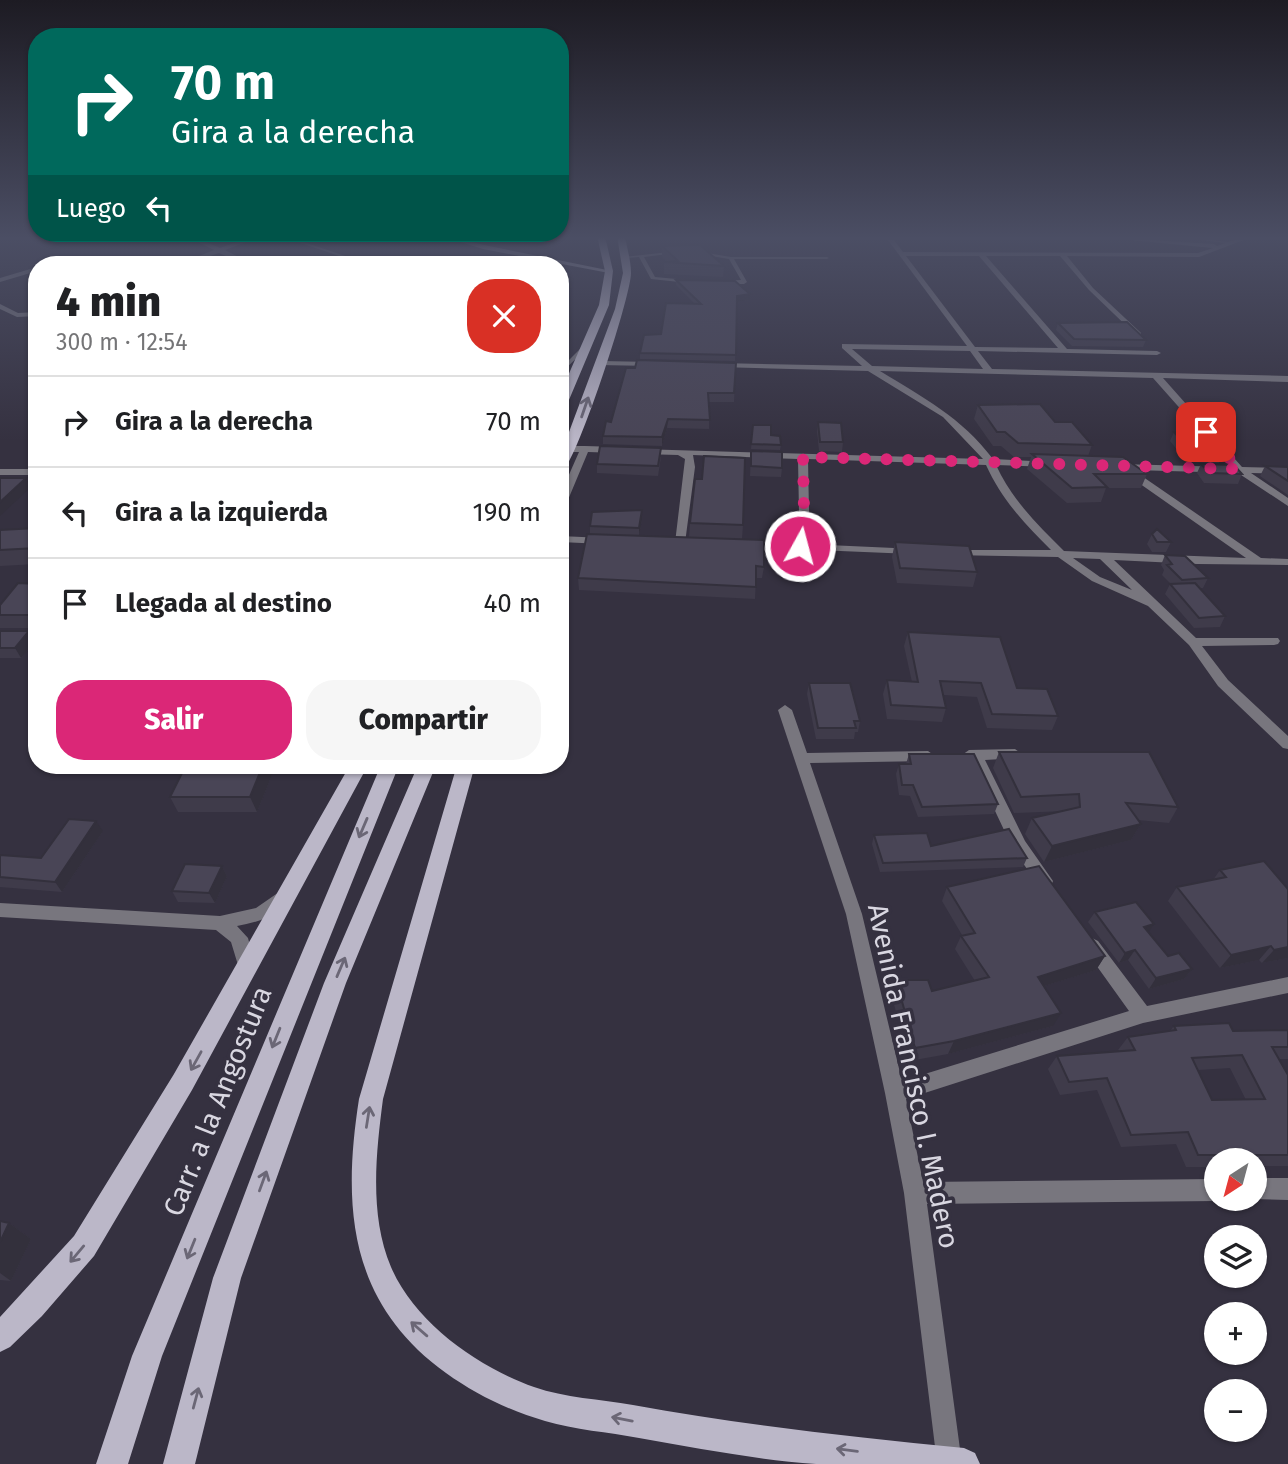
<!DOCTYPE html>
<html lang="es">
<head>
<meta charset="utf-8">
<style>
	body { margin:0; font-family:"Fira Sans",sans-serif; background:#f6f6f6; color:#202124; height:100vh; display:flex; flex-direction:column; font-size:26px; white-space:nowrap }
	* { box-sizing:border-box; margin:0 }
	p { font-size:23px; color:#757577 }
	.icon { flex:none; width:38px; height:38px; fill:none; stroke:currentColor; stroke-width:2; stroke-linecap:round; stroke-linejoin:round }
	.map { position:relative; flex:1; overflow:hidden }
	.side { position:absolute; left:28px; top:256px; width:541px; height:518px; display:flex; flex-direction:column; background:#fff; border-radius:28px; box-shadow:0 2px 5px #0004 }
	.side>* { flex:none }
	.hud { position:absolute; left:28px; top:28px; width:541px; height:214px; border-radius:28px; box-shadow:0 2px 5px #0004; background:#00695c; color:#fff; overflow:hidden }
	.needle { width:46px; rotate:216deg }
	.fabs { position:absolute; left:1204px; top:1148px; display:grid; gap:14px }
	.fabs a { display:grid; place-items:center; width:63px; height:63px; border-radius:50%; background:#fff; box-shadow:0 2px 5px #0004; font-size:35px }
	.pin { position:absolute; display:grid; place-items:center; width:60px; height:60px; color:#fff; margin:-30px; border-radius:14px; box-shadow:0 4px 10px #0006 }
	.me { position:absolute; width:77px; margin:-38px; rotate:7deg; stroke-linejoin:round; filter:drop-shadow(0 0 5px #0008) }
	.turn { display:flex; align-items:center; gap:24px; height:147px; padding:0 28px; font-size:32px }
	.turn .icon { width:91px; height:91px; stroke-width:2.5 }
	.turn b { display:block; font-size:49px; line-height:60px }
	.then { display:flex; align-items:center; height:66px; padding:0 28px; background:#0003; gap:14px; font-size:26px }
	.round { display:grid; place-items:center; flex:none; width:74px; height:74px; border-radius:28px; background:#f6f6f6 }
	.overview { display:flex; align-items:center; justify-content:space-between; height:119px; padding:0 28px }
	h1 { font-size:42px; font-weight:800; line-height:52px }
	.cta { display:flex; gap:14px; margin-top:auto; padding:14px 28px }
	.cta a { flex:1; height:80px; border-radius:28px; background:#db2777; color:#fff; font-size:28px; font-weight:800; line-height:80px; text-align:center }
	.cta a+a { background:#f6f6f6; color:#202124 }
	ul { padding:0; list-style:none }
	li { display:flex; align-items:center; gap:21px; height:91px; padding:0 28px; border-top:2px solid #e0e0e0 }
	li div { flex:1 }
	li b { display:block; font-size:26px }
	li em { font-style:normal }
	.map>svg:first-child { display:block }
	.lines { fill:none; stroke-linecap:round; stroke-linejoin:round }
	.lane { fill:#78767e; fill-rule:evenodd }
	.street { fill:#78767e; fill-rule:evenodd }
	.secondary { fill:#9e9ba8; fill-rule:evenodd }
	.primary { fill:#bbb7c8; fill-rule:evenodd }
	.wall { fill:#3f3b4a; fill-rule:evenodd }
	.shaded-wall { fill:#33303c }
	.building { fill:#494556; stroke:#33303c; stroke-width:2; fill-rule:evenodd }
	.oneway { stroke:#6b6776 }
	.route { stroke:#db2777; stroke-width:12; stroke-dasharray:0 21.6 }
	.labels { text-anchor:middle; stroke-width:7; stroke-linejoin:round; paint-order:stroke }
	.near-street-label { font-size:28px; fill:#d9d7e1; stroke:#353140 }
</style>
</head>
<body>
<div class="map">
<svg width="1288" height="1464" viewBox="0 0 1288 1464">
	<rect width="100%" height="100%" fill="#353140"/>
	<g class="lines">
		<path class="lane" d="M280,236H286L369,264H363Z
			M1169,236H1181L1235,243L1233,244Z
			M678,251L676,253L644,257L655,277L687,280L689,283L651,279L639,257L626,258L624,257Z
			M695,251L731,257H827L829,258L827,259H734L747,282L744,284H724L722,281L741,280L729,259L693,253Z
			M586,343L591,344L560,374V369Z"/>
		<path class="street" d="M186,236H193L220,248L254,236H262L225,250L252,264H244L219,253L187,264H179L214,250Z
			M885,236H891L903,252L1198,253L1213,248L1088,236L1214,244L1217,246L1246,236H1254L1199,257L1067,256L1093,288L1141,333V337H1138L1089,290L1060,256H986L1067,349L1157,351L1161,353L1157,355L978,351L992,369L1288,376V382L1163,378L1242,467L1288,468V474L1251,473L1288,498V506L1238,473L1133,470L1261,558L1288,559V565L1197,564L1114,560L1196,638H1278L1280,641L1278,644L1274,645L1202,646L1228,680L1288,736V749L1283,748L1218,686L1189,645L1148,606L1092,581L1058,557L949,555L947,553L953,550H1051C1024,523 1002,500 986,465L808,459L809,512L806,544L916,549V553L912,554L743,547L741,545L747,542L795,543L799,512L798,459L693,455L695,467L685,543L684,545H676L675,543L685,459L678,455L642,454L637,451L639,449L983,459L943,417L868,371L719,367L715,365L719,363L862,366L842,348V344L967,346ZM906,256H979L1058,348L975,347ZM852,349L970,351L983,369L872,366ZM880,371L1153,378L1232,467L1118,464L1113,467L1125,470L1126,474L1246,558L1064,551C1037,524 1012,500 996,465L1049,467L1054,464L1052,462L993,459C961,417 924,398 880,371ZM1073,558L1100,559L1132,590L1100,577Z
			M1278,236H1288V239L1279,237Z
			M37,267V271L0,282V278Z
			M0,304L18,313L37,312V316L17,317L0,309Z
			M601,361L653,362L657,364L653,366L598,365V361Z
			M585,446L618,447L623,450L618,453L588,452L565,507L560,510V495L579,452H569L564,449L569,446Z
			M0,469H37V475H0Z
			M560,536L604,538L609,541L604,544L560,542Z
			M0,631H37V639H0Z
			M785,705L792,710L807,753L928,751L935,756L928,761L810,763L862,914L902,1081L1129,1011L1086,951L1083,946L1086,941L1092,938L1098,941L1147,1006L1288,977V993L1143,1023L906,1099L923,1182L1216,1179V1199H1221L1216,1201L927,1204L962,1464L937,1463L904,1193L885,1093L846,914L778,710Z
			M1015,749L1022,754L1020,758L985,760L1025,841L1053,881L1051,886L1045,888L1039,886L1013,849L971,760L964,759L962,755L969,750Z
			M282,890L288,892L290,897C280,917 257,922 237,926L248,938L256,969L253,975L247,977L241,975L231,942L216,930L0,917V903L220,916L256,908Z
			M1255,1178H1288V1200L1253,1199H1255Z"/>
		<path class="secondary" d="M441,236H450L484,245L612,271L609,273L483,249Z"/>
		<path class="primary" d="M597,236H605L613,271L609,305L566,407L560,410V394L599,305L605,271Z
			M617,236H625C627,248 631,261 631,273C631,297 575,468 560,474V456L615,309L623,273Z
			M350,765H368L192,1090L94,1256L42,1316L10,1347L0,1352V1317L74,1236L174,1074Z
			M381,765H399L162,1356L128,1464H96L132,1356Z
			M418,765H436L346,983L241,1278L195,1464H163L213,1278L324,983Z
			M457,765H475L383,1099C376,1153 369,1215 391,1267C415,1323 478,1367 534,1387C565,1398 600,1399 633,1405C742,1425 853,1437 964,1448L975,1453L980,1464C926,1464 870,1464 816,1464C757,1460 697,1448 639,1438C608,1432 575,1430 545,1421C510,1411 475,1394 446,1373C349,1303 342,1208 359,1099Z"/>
	</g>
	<path class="wall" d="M662,246L724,266L723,277L664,274V262H667L662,257Z
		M676,280L750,294V300L737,302L735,361L640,359V353L695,304L676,285Z
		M1058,323L1146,340L1143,347L1072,346L1056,330Z
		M736,363L734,402H709V429L667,428L662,446L603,444V436L611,422L635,368Z
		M978,405L1055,422L1092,445L1088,456L1147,474L1141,488H1106L1101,502L1067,503L1027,469L1031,457H1014L1001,446H993L974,419Z
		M818,422L843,442L842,452L819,451L817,431Z
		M753,425L771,435L781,445L780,450L751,449Z
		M1174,432L1224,453L1219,463L1187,462L1170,441Z
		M751,451L782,468L781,477L750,476Z
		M661,457L658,476L597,473V464Z
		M1201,464L1242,474L1238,484L1204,483L1197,473Z
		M1265,466L1288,467V495L1260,476Z
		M642,519L639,536L689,537L690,523L743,525L742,539L764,567L762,578H756L755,599L579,590L578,578L590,534V526Z
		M37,528V564L0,566V530Z
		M1152,534L1171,542L1166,552H1152L1147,544Z
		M895,542L977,572L973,587L897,583L892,557Z
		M1165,555L1208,578L1203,588H1200L1225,616L1220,627L1194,628L1165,594L1170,584H1171L1162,575L1164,570L1161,565Z
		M37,584L35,628H0V605Z
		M0,631H29L35,642L21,658H0Z
		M908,632L1017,688L1058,716L1052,730L987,728L977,697L944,695L946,708L942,722L887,719L883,694L887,680L912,682L904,646Z
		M809,683L860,721L858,732H855L854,739H816L807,694Z
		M999,752L1178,807L1169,823L1138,820L1141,824L1131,840L1044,862L1025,834L1032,818L1065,811L1014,813L993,768Z
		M909,754L998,804L994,814L918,817L910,796L899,795L896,774L899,764H906Z
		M276,765L257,812H178L170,797Z
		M103,831L62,892L0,887V855L41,858Z
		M874,835L931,846L1027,858L1023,867L880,872L872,844Z
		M222,866L227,876L215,903L178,902L172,891Z
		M1220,870L1288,958L1262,963L1259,960L1220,968L1168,901L1177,887L1213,880Z
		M947,887L1105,956L1096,970L1044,986L1053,1026L948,1054L909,1061L891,993L896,980L932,991L975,981L955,949L961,936L962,935L942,901Z
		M1095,912L1154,924L1148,932L1168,956L1192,969L1184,979L1149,989L1128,960L1119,963L1088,922Z
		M1174,1026L1233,1031L1288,1030V1059H1279L1288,1075V1166H1255V1160H1216V1167H1186L1176,1144L1121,1147L1097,1090L1060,1095L1048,1069L1057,1056L1119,1051L1118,1050L1128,1037L1170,1031ZM1230,1068L1246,1100H1212L1198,1070Z
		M0,1221L9,1223L31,1239L11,1281L0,1280Z"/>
	<path class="shaded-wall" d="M750,294V300L737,302V296Z
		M668,419L667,428L662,446V437Z
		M26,478L31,487L0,516V502Z
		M642,510V519L639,536V528Z
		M37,616V631L32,622Z
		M29,631L35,642L21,658L15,648Z
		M263,765H276L257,812L250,797Z
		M96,821L103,831L62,892L55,882Z
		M1141,824L1131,840L1044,862L1052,846Z
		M222,866L227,876L215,903L209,893Z
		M1154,924L1147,935L1144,927Z
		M1271,946L1259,960L1220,968L1231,955Z
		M1288,947V958L1262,963L1274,950Z
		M1135,950L1128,960L1119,963L1125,953Z
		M1105,956L1096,970L1031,990L1038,977Z
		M1192,969L1184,979L1149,989L1156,978Z
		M1061,1013L1053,1026L948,1054L954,1041Z
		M9,1223L31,1239L11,1281L0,1273V1242Z"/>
	<path class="building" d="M700,245L724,266L664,262L678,261L662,246Z
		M676,280L735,281L750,294L737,296L736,355L640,353L644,335L661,334L666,303L701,304Z
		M1127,322L1146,340L1074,339L1058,323Z
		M637,360L736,363L734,393H708L710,420L668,419L662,437L603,436L606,421L611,422L626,368H635Z
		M1040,404L1055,422H1072L1092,445L1018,443L1005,432H997L978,405Z
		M818,422L841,423L843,442H820Z
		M753,425H771V435L780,436L781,445L751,444Z
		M1174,432H1205L1224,453H1192Z
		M600,446L661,448L658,466L597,464Z
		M751,451L782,452V468L751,466Z
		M1032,454L1123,457L1147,474H1094L1107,487L1072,488Z
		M704,456L745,458L743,525L690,523L695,479H702Z
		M1201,464L1234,465L1242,474L1209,473Z
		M1265,466L1288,467V481Z
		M0,478H26L0,502Z
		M642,510L639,528L590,526L592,512Z
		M37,528V548L0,550V530Z
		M1157,529L1171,542H1157L1152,534Z
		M587,534L764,540V567L756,566V587L578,578Z
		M895,542L969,546L977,572L900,568Z
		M1165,555L1185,556L1208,578L1182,580L1167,565L1172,564Z
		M18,583L37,584V616L32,622L29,615H0V605Z
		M1195,583L1225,616L1199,618L1170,584Z
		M0,631H29L15,648H0Z
		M908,632L1000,637L1017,688L1047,689L1058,716L992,714L981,683L940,681L946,708L891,705L887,680L918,682Z
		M809,683H850L860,721H854L856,728H818Z
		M999,752H1149L1178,807L1126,803L1141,824L1052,846L1032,818L1080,807L1079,794L1021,797Z
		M909,754H974L998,804L922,807L913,785H902L899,764H911Z
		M186,765H263L250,797H170Z
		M69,819L96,821L55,882L0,877V855L41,858Z
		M1009,829L1027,858L883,863L874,835L927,833L931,846Z
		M1264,861L1288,889V947L1274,950L1271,946L1231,955L1177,887L1226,877L1220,870Z
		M185,864L222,866L209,893L172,891Z
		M1039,866L1105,956L1038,977L1061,1013L954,1041L915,1048L896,980H928L932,991L989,977L961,936L975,933L947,887Z
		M1136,902L1154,924L1144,927L1168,956L1179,953L1192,969L1156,978L1135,950L1125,953L1095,912Z
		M1229,1023L1233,1031L1288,1030V1047H1272L1288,1075V1155H1198L1188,1132L1131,1135L1107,1078L1069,1082L1057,1056L1135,1050L1128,1037L1176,1030L1174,1026ZM1242,1055L1265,1099L1212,1100L1192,1058Z
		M0,1221L9,1223L0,1242Z"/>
	<defs><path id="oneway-shaft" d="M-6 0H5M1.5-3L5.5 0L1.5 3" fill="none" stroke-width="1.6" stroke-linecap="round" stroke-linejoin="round" transform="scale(1.75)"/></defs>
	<g class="oneway">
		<use href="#oneway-shaft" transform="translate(585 407) rotate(-71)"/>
		<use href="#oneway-shaft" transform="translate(363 828) rotate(113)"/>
		<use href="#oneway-shaft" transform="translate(341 967) rotate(-67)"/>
		<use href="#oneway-shaft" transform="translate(276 1038) rotate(112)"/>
		<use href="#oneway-shaft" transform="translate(196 1061) rotate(119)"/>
		<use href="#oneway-shaft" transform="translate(368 1117) rotate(-81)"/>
		<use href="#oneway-shaft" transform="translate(263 1181) rotate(-70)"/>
		<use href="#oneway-shaft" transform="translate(191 1249) rotate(112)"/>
		<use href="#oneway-shaft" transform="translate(77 1254) rotate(130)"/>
		<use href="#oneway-shaft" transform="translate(419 1329) rotate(-139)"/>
		<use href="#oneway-shaft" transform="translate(196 1398) rotate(-75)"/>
		<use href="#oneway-shaft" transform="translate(622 1419) rotate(-169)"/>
		<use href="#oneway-shaft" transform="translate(847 1450) rotate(-173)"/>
	</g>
	<linearGradient id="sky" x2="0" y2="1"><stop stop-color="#1d1b23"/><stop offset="0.54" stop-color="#4b4e64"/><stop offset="1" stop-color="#4b4e64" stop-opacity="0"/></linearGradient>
	<rect width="1288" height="441" fill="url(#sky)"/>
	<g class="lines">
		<path class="route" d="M800,546L804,512L803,457L1239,469L1206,432"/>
	</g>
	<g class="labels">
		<g class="near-street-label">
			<text transform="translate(914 1076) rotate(78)" y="10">Avenida Francisco I. Madero</text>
			<text transform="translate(217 1101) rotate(-68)" y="10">Carr. a la Angostura</text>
		</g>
	</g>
</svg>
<div class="fabs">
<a><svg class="needle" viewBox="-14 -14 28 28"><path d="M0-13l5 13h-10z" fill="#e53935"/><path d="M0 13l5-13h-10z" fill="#757577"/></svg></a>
<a><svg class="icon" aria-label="layers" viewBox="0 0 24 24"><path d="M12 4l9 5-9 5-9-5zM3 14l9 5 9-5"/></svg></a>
<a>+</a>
<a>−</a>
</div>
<div class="pin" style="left:1206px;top:432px;background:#d93025"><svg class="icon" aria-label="arrive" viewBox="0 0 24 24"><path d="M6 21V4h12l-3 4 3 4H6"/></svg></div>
<svg class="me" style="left:800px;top:546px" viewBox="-20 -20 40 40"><circle r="17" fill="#db2777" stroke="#fff" stroke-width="3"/><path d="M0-11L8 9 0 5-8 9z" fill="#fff"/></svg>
<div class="hud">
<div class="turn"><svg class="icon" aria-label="right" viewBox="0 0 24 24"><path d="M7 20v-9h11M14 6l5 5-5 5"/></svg><div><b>70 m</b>Gira a la derecha</div></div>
<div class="then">Luego<svg class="icon" aria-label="left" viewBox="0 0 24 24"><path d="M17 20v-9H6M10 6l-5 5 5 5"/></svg></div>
</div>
<section class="side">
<div class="overview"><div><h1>4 min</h1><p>300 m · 12:54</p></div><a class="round" style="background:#d93025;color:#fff"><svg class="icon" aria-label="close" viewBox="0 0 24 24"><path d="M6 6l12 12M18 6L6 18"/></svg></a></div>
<ul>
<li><svg class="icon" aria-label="right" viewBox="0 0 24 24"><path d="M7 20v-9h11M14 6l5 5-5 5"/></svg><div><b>Gira a la derecha</b></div><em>70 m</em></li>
<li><svg class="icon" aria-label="left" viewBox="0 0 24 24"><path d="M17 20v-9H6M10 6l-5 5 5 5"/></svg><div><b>Gira a la izquierda</b></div><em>190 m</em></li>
<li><svg class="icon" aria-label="arrive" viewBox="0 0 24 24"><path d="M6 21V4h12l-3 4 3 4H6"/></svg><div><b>Llegada al destino</b></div><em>40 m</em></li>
</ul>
<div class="cta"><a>Salir</a><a>Compartir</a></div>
</section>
</div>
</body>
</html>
